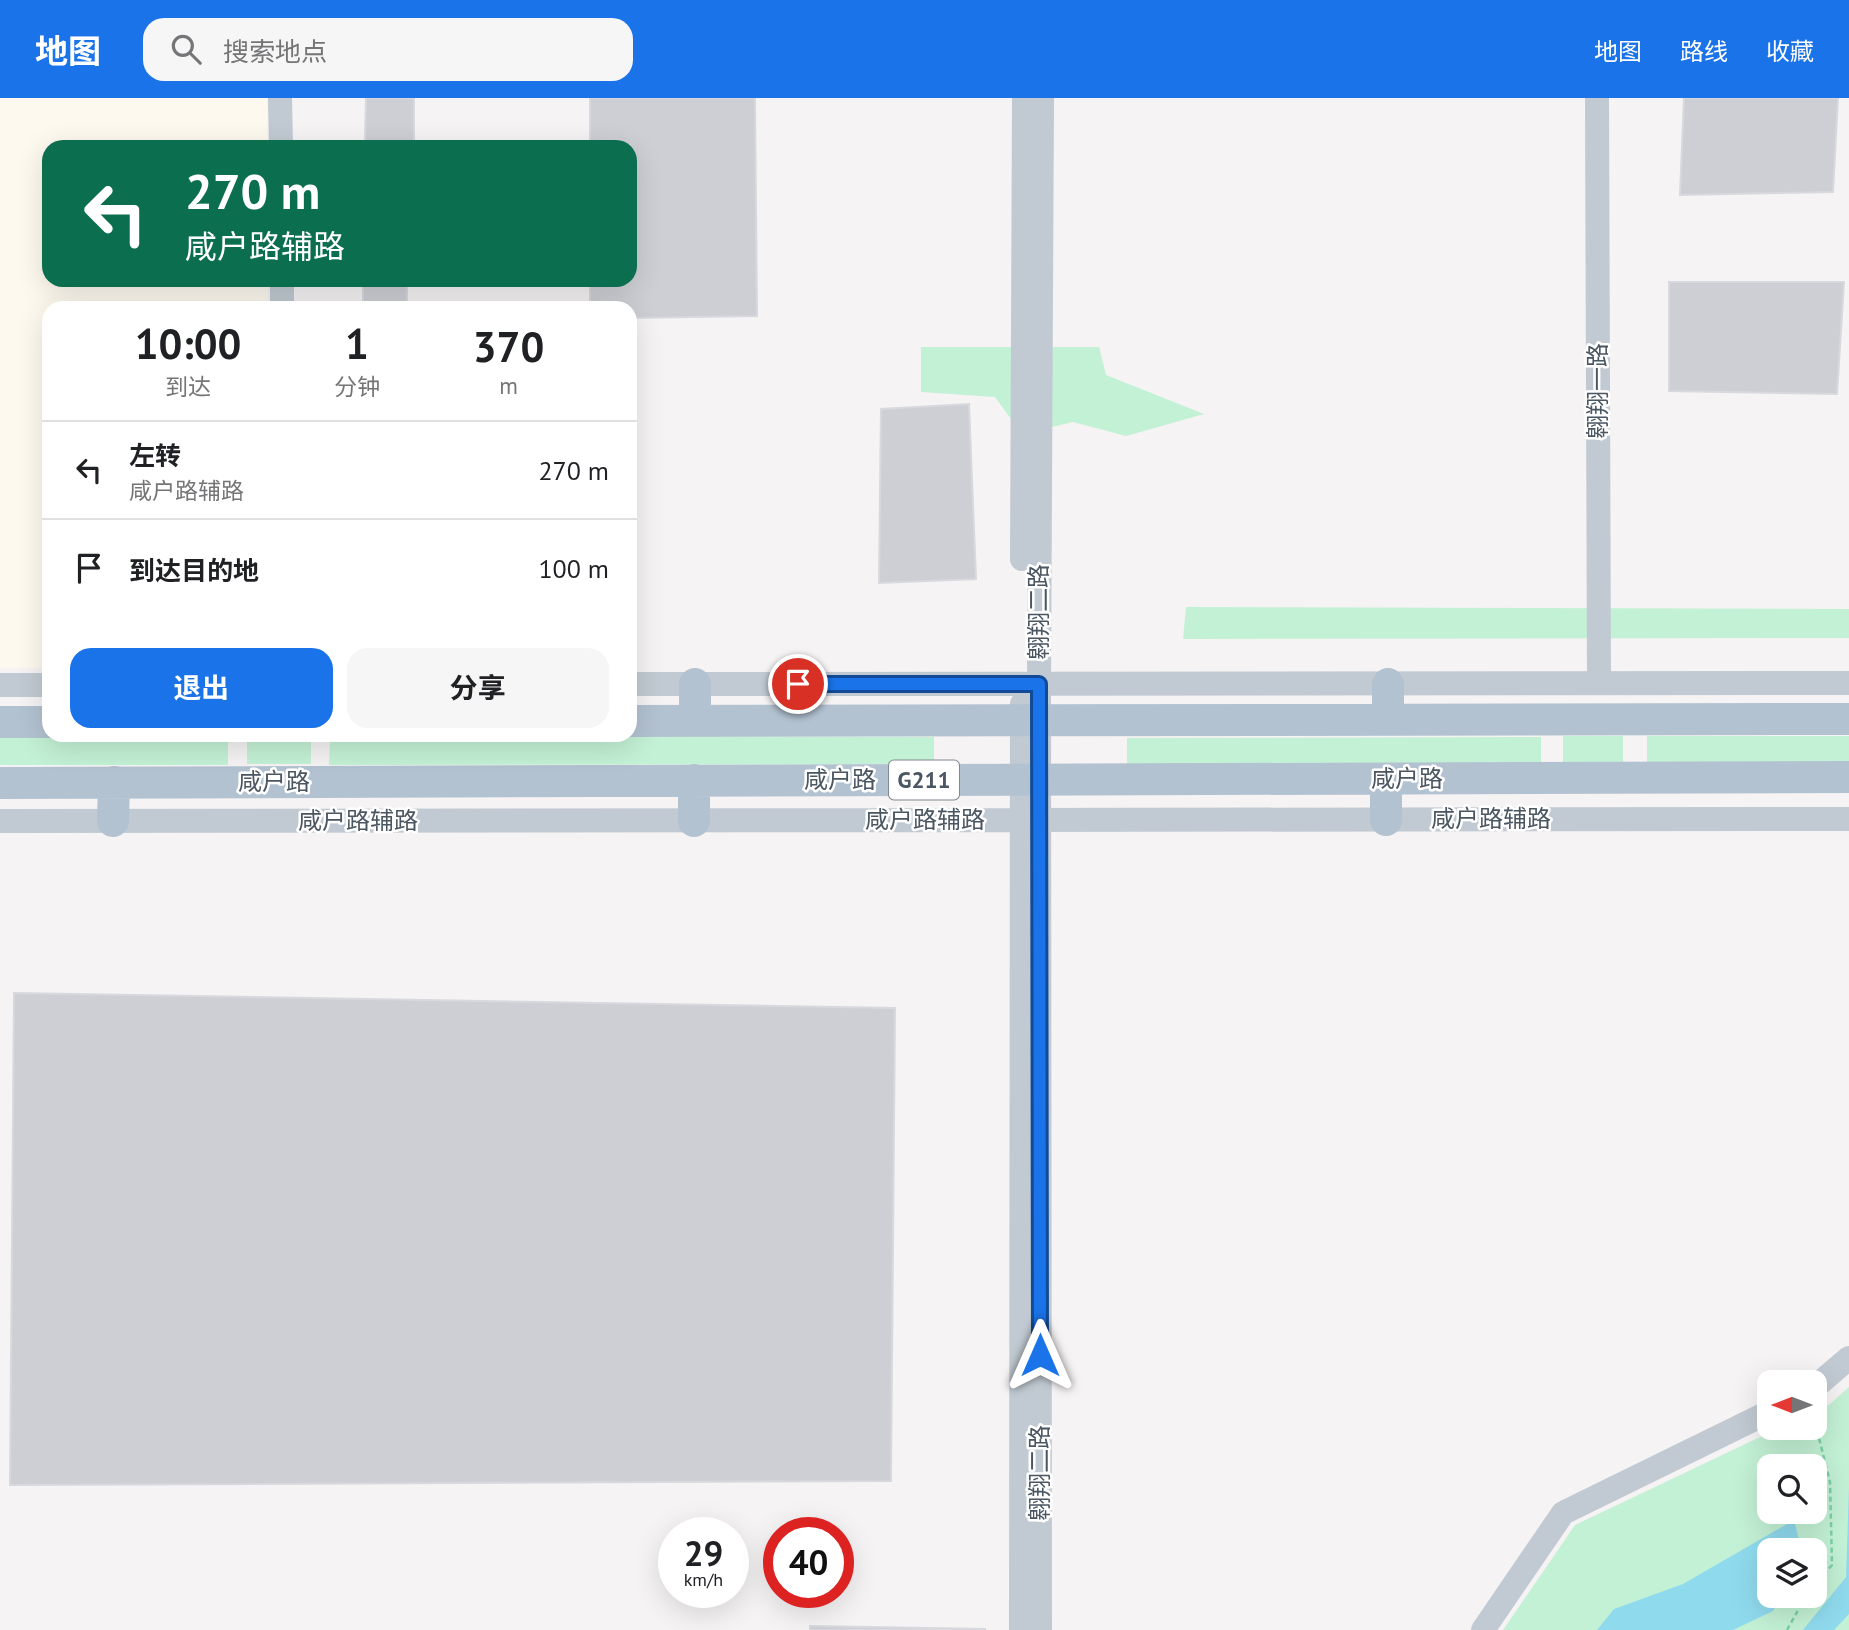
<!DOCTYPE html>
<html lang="zh">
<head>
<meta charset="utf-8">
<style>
	body { margin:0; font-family:"PT Sans","Noto Sans SC",sans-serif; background:#f6f6f6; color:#202124; height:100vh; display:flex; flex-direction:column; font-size:26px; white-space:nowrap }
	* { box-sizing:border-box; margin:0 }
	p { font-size:23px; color:#757577 }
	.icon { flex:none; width:38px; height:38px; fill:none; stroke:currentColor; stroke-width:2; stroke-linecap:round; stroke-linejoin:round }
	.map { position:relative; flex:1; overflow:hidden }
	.panel { position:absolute; left:42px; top:203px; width:595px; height:441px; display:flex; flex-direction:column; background:#fff; border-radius:21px; box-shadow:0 7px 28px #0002 }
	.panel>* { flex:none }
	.banner { position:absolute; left:42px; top:42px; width:595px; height:147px; border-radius:21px; box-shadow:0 7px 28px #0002; background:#0b6e4f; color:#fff; overflow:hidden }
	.needle { width:46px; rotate:270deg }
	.controls { position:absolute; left:1757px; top:1272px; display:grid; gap:14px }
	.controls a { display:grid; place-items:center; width:70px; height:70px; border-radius:14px; background:#fff; box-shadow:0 7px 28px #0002; font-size:35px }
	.speed { position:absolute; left:658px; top:1419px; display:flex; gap:14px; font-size:35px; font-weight:700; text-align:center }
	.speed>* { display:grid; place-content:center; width:91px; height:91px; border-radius:50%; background:#fff; box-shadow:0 7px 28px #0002; line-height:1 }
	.speed small { font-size:18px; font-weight:400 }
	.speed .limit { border:10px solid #d22; background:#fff; color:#111 }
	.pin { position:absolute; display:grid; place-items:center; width:60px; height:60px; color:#fff; margin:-30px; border:4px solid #fff; border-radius:50%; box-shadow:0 2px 7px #0007 }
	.me { position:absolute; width:77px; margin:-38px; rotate:0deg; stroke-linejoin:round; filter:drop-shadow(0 0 5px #0008) }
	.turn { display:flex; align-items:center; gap:24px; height:147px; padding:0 28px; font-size:32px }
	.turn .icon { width:91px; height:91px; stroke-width:2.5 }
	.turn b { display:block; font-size:49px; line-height:60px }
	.eta { display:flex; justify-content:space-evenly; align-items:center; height:119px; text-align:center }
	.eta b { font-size:42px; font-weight:700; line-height:49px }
	.action { display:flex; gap:14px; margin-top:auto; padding:14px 28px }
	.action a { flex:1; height:80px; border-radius:21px; background:#1a73e8; color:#fff; font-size:28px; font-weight:700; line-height:80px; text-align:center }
	.action a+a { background:#f6f6f6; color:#202124 }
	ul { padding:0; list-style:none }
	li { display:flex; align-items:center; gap:21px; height:98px; padding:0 28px; border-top:2px solid #e0e0e0 }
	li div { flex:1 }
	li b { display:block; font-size:26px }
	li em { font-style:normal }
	header { display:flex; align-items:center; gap:42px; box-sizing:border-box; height:98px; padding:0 35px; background:#1a73e8; color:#fff }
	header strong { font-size:33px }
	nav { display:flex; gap:38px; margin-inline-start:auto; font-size:24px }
	.search { width:490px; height:63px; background:#f6f6f6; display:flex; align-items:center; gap:18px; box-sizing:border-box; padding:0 24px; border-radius:21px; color:#757577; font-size:26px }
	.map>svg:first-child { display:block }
	.commercial { fill:#fdf9ef }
	.green { fill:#c3f1d5; fill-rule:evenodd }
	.water { fill:#90daee }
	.building { fill:#cdcfd5; stroke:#d7d9de; stroke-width:2 }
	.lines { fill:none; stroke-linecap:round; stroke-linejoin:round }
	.path { stroke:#7ad0a6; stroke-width:2.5; stroke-dasharray:5 3.5; stroke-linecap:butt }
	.minor { stroke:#c1cad2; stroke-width:24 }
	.major { stroke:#b3c2d1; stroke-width:32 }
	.route-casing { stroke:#114b97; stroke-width:18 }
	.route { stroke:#1a73e8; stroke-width:12 }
	.labels { text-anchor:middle; stroke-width:5; stroke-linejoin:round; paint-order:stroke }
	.shield { fill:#fff; stroke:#808990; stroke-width:2 }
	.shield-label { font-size:23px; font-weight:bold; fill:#4a5661 }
	.street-label { font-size:24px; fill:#4a5661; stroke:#fff }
</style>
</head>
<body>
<header>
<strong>地图</strong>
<div class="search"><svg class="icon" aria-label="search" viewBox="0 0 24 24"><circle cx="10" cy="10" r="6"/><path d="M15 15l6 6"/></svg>搜索地点</div>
<nav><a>地图</a><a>路线</a><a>收藏</a></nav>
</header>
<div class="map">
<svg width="1849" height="1532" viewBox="0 0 1849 1532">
	<rect width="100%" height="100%" fill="#f5f3f3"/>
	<path class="commercial" d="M0,0H267V49H49V182H268V210H49V570H0Z"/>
	<path class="green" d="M921,249H1099L1106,277L1204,316L1126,338L1073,324L1022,336L995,299L921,294Z
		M1186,509L1849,511V540L1183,541Z
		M1563,638H1623V665L1563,666Z
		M1647,638H1849V666L1647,667Z
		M0,639L228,640V667H0Z
		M330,639H934V666L329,667Z
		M1541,639V666L1127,667V640Z
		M247,640H311V666H247Z
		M1849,1289V1532H1503L1575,1427L1779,1330H1815V1313L1830,1306ZM1769,1368H1815V1414H1769ZM1769,1452H1815V1498H1769Z"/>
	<path class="water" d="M1849,1389V1516L1834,1532H1803L1846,1479Z
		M1794,1422L1801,1449L1800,1452H1769V1498H1780L1773,1513L1733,1532H1597L1614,1511L1683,1486Z"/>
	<path class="building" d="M366,0H414V47L365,44Z
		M590,0H755L757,218L630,220V210H590V182H630V49H590Z
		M1684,0H1838L1833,94L1680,97Z
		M363,182H407V210H363Z
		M1669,184H1844L1837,296L1669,293Z
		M969,306L976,481L879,485L881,311Z
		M14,895L895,910L891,1383L10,1387Z
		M810,1528L985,1531V1532H810Z"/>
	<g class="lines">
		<path class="path" d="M1815,1324L1830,1384L1832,1467L1815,1487
			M1787,1532L1806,1498"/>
		<path class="minor" d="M280,0L281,49
			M1597,0L1599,585
			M282,182V210
			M1022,461L1024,0
			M630,586L1849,585
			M0,587H49
			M0,723L1849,721
			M1815,1289L1849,1260
			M1021,1532L1022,606
			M1040,1532L1039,586L1042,0
			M1483,1532L1563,1415L1769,1314"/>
		<path class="major" d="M695,586V623
			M1388,586V622
			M630,623L1849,621
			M0,624H49
			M0,685L1849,679
			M1386,722V681
			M113,723L114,684
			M694,723V682"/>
	</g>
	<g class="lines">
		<defs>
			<path id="route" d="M798,586H1039L1040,1257"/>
		</defs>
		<use href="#route" class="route-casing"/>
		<use href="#route" class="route"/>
	</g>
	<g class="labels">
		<rect class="shield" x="889" y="662.5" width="70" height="39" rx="5"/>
		<g class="shield-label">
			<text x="924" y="690">G211</text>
		</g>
		<g class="street-label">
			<text transform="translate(1598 293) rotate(-90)" y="8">翱翔一路</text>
			<text transform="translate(1039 514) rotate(-90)" y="8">翱翔二路</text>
			<text x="1407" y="689">咸户路</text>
			<text x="840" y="690">咸户路</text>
			<text x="274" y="692">咸户路</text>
			<text x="1491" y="729">咸户路辅路</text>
			<text x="925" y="730">咸户路辅路</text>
			<text x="358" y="731">咸户路辅路</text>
			<text transform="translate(1040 1375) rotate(-90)" y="8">翱翔二路</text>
		</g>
	</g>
</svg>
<div class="controls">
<a><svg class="needle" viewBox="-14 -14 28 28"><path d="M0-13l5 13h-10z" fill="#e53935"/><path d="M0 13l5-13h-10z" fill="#757577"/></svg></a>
<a><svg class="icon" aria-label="search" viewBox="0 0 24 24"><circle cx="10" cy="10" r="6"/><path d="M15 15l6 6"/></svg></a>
<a><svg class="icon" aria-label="layers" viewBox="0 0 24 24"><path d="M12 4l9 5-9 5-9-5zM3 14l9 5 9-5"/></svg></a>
</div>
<div class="speed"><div>29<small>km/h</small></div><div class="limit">40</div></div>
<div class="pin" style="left:798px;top:586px;background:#d93025"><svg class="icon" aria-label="arrive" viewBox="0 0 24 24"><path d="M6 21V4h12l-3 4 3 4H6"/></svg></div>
<svg class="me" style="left:1040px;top:1257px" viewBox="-20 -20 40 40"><path d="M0-17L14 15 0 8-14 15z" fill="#1a73e8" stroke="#fff" stroke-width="4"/></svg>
<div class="banner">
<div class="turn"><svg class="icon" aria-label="left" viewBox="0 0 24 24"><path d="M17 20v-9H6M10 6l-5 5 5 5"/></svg><div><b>270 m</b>咸户路辅路</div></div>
</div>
<section class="panel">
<div class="eta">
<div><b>10:00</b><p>到达</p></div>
<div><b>1</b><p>分钟</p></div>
<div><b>370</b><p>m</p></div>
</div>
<ul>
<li><svg class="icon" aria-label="left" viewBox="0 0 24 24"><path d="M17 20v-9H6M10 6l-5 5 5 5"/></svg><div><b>左转</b><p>咸户路辅路</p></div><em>270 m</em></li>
<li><svg class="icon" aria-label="arrive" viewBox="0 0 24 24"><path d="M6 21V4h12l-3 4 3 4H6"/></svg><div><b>到达目的地</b></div><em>100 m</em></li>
</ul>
<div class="action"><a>退出</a><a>分享</a></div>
</section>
</div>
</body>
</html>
